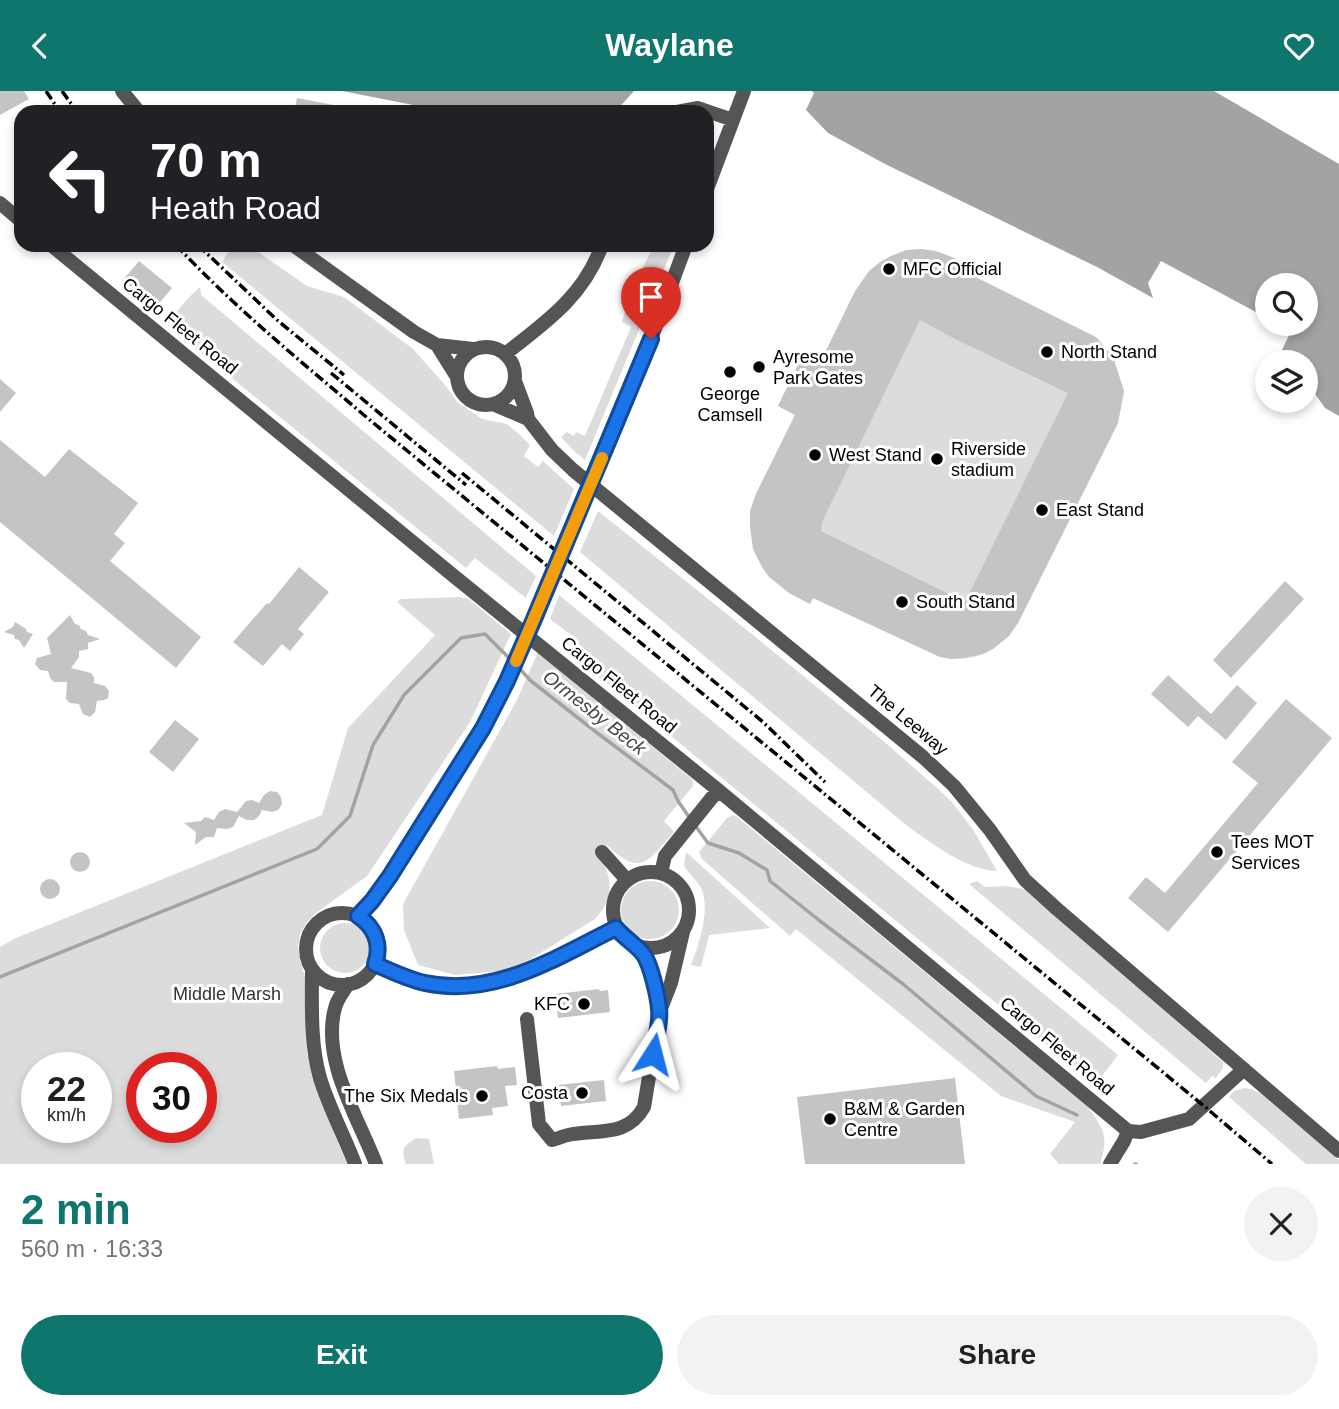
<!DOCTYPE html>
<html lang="en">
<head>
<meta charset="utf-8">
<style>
	body { margin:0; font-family:Arial,sans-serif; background:#f2f2f2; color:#202124; height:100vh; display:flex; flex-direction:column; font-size:26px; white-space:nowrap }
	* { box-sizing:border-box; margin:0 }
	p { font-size:23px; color:#757577 }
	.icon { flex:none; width:38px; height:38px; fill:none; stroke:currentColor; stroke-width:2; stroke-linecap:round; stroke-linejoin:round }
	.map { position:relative; height:1073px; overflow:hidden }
	.panel { display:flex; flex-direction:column; background:#fff; flex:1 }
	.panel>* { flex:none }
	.guide { position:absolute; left:14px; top:14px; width:700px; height:147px; border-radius:21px; box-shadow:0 4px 10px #0003; background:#202124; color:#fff; overflow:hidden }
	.fabs { position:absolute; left:1255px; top:182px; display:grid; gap:14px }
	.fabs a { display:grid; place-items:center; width:63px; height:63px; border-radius:50%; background:#fff; box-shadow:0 4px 10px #0003; font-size:35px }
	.speed { position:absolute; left:21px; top:961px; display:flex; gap:14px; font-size:35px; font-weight:700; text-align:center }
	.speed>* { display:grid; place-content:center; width:91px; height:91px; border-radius:50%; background:#fff; box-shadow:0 4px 10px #0003; line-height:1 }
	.speed small { font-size:18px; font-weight:400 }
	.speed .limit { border:10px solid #d22; background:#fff; color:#111 }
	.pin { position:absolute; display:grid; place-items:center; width:60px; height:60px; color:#fff; margin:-72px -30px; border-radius:50% 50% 50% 0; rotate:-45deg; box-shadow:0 0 7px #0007 }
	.pin .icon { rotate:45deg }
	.me { position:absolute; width:77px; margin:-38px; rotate:9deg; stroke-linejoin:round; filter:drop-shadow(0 0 5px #0008) }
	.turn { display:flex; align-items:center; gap:24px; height:147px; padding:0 21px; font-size:32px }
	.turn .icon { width:91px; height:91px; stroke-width:2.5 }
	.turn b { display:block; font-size:49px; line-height:60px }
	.round { display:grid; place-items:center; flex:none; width:74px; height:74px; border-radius:37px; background:#f2f2f2 }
	.summary { display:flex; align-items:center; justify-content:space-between; height:119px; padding:0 21px }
	h1 { font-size:42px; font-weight:700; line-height:52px; color:#0f766e }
	.cta { display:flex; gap:14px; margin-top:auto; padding:14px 21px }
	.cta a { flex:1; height:80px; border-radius:42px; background:#0f766e; color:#fff; font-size:28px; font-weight:700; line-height:80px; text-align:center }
	.cta a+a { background:#f2f2f2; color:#202124 }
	header { display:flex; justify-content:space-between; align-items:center; height:91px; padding:0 21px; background:#0f766e; color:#fff; font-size:32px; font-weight:700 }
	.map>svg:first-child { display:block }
	.green { fill:#dcdcdc; fill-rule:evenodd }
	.water { fill:#a3a3a3 }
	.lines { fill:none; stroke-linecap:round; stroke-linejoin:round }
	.stream { stroke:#a3a3a3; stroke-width:3.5 }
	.building { fill:#c4c4c4; fill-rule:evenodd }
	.minor { stroke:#555; stroke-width:14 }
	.rail { stroke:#000; stroke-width:3.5; stroke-dasharray:10 3.5 2 3.5; stroke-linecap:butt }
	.minor-bridge { stroke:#555; stroke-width:14 }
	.route-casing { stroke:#114b97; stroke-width:18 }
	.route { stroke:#1a73e8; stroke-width:12 }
	.slow { stroke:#f59e0b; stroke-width:12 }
	.poi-dot { fill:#000; stroke:#fff; stroke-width:2.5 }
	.labels { text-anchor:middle; stroke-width:6; stroke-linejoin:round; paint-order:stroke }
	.poi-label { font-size:18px; fill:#000; stroke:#fff; text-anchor:start }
	.street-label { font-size:18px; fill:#000; stroke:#fff }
	.park-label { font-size:18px; fill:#333; stroke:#fff }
	.water-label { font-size:19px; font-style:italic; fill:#444; stroke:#fff }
</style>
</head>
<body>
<header><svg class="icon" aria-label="back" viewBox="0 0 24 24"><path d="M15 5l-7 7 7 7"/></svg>Waylane<svg class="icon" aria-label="heart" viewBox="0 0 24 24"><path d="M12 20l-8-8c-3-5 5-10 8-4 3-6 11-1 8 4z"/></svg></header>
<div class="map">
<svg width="1339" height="1073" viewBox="0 0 1339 1073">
	<rect width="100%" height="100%" fill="#fff"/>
	<path class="green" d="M233,154H248L307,195L344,206L413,258L446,295L457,311L482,328L507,333L521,345L530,354L524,365L538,376L543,370L574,398L554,445L222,171Z
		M654,154H674L585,369L574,360L561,346L567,341L574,345L576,341L585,345L631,236L622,231L630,202Z
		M921,158C941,161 958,169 977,178L974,185L1098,248L1113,266L1124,300L1118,332L1018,532C998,560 975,573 940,566L813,507L810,513C777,496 755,480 751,441C750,434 749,426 751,419C754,405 761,392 768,379C777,361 786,342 795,324L778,315L802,266L819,274C827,258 835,241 843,225C861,187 876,162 921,158Z
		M200,196L201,204L536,485L526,507L475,467L466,477L170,237C174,220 187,208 200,196Z
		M598,420L717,515L881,648L936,696L952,711L974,740L997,780C965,779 930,751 905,733L580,461Z
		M559,504L1118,964L1099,989L1091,990L571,563L579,550L550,528Z
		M460,506L469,508L511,543L470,631L367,785L316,822L307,831L300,843L298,856L300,870L306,889L305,931L307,962L320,1009L347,1073H0V856L16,847L322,724L348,637L435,544L397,511L401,508ZM37,976H96V1036H37ZM142,976H201V1036H142Z
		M538,561L693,689V695L664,730L674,741C648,770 641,787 607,754L598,764C614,786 614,808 595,828L513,879L455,884L418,874L404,839L403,813L517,609Z
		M733,724L736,725L1088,1016C1104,1039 1109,1045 1100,1073H1059L1050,1063L1075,1031L1001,1005L796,838L790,845L702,768L699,761L727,727Z
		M686,761L770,837L709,844L701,876L691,874C699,854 711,817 701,797C697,789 689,783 684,775Z
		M977,790L985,796L1007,795L1028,799L1223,971V977L1216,987L1212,985L1206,992L969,793Z
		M621 819a29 29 0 1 1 58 0a29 29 0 1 1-58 0Z
		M320 857a25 25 0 1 1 50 0a25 25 0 1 1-50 0Z
		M1244,997L1251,998L1262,1003L1339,1069V1073H1306L1229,1006L1234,1000Z
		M416,1047L429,1048L434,1073H406C400,1058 404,1055 416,1047Z"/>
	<path class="water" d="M342,0H634L615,21H449Z
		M812,0H1214L1339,73V325L1325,317L1306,290V271H1292L1282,259L1291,240L1278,233H1306V194H1267V227L1161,170L1148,192L1153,207L1097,176L885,73L828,42L806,19L814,2Z"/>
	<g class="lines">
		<path class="stream" d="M518,576L531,590L596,641L673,699L678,710L689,726
			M694,733L708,752L739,762L767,779L770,790L820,830L903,893L1036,1005L1077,1024
			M0,886L317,758L350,725L373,654L404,604L461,547L485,543L510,568
			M1135,1073H1136"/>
	</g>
	<path class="building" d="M0,0H24L29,8L0,24Z
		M297,7L344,16L343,21H294Z
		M921,158L936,160L952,166L977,178L973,185L1096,246L1113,266L1124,300L1118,332L1018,532L1009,545L993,558L983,563L962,567L952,568L940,566L813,507L810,513L789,502L769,486L762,476L753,458L750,435V420L756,403L795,324L778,315L802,266L819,274L855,200L869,180L880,171L891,165L906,159ZM920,229L957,249L1068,302L965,511L821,440L822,431Z
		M139,170L172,197L156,216L123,189Z
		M0,288L16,302L0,321Z
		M0,349L45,386L69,358L138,412L114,443L125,452L110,470L201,546L176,577L0,431Z
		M299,476L329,501L298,538L304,543L290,560L282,553L263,575L233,551L267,512L269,513Z
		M1285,490L1304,508L1231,587L1213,569Z
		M70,524L75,533L79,534L81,538L86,540L88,544L100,548L88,552V558L79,560V566L71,577L91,582L94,586V592L105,595L109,600L108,607L104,609L97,610L95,621L90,626L83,623L79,613L70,612L66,608L67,591H54L50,587L48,580L40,579L35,573L37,567L51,563L47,547Z
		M15,531L26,538L27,541L33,543L24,557L19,549L15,548L14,544L4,541L13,536Z
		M1168,584L1211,623L1237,594L1257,612L1226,649L1198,625L1188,636L1151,603Z
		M1286,608L1332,647L1168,841L1128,807L1146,786L1165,802L1258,692L1232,671Z
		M175,629L199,648L173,681L149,661Z
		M270,700L277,701L281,706L282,713L278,719L272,721L262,719L259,725L254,729H247L239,725L233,736L227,738L217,737L214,746H206L195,754L196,741L184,732L201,730L205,726L214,729L219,721L225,718L237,721L246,710L252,709L259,712L264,704Z
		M70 771a10 10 0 1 1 20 0a10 10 0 1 1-20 0Z
		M40 798a10 10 0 1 1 20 0a10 10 0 1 1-20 0Z
		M599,898L600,900L608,899L610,921L558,927L555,903Z
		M497,975L498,978L515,976L517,994L505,995L508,1015L492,1017L493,1024L459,1028L454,980Z
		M955,987L965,1073H805L797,1006Z
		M604,989L606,1010L561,1015L558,994Z"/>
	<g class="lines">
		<path class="minor" d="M122,0L139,21
			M677,21L698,17L733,29
			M707,98L744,0
			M0,112L21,130
			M51,154L455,486L718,699L1128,1040
			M293,154L414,241L437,254L473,258
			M437,254L457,286
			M457 285a29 29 0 1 1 58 0a29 29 0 1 1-58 0Z
			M505,263C546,231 584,205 602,154
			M515,290L527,322L528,328L552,359L573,379L923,666L954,695L990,739L1025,789L1057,818L1339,1060
			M630,299L651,248L686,154
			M493,313L528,328
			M602,761L627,789
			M613 819a38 38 0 1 1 76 0a38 38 0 1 1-76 0Z
			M661,782L665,765L718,699
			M306 858a36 36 0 1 1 72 0a36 36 0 1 1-72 0Z
			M358,825C390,792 412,749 437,711
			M636,855C653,874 654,896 660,920
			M375,873C391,880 407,888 425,892C494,907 557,866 616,837
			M312,878C312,914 310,952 320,987C329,1017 344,1044 355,1073
			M348,893C344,900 337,908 335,917C321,969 358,1026 376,1073
			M527,928L539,1033L552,1049C557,1048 563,1045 568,1044C597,1038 627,1047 644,1016L660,920L671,892L683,841
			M1128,1040L1141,1041L1189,1028L1244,978
			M1110,1073L1124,1050L1128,1040"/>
		<path class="rail" d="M46,0L60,21
			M62,0L77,21
			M176,154C236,218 304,273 371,330L1204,1015L1272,1073
			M198,154L277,229L344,284
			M331,282L466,394
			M462,382L763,631L825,691"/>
		<path class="minor-bridge" d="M437,711L483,637L507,590L630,299"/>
	</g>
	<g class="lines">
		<defs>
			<path id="route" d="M651,248L534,528L507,590L483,637L390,785L372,810L358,825C375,836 382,854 375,873C391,880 407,888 425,892C495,907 557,866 616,837C625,848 637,854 644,864C651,875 658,905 659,918C661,932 655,949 653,963"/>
		</defs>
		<use href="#route" class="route-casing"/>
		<use href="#route" class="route"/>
		<path class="slow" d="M516,570L602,367"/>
	</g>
	<g class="poi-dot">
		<circle cx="889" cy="178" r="7"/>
		<circle cx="1047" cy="261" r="7"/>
		<circle cx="759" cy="276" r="7"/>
		<circle cx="730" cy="281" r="7"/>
		<circle cx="815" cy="364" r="7"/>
		<circle cx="937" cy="368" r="7"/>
		<circle cx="1042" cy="419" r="7"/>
		<circle cx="902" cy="511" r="7"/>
		<circle cx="1217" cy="761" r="7"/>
		<circle cx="584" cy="913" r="7"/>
		<circle cx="582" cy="1002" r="7"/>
		<circle cx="482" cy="1005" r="7"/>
		<circle cx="830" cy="1028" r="7"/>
	</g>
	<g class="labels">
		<g class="poi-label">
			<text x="903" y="184">MFC Official</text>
			<text x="1061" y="267">North Stand</text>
			<text x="773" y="272">Ayresome<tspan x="773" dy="21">Park Gates</tspan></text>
			<text x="730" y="309" text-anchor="middle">George<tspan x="730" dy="21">Camsell</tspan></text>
			<text x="951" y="364">Riverside<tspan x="951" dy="21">stadium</tspan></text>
			<text x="829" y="370">West Stand</text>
			<text x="1056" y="425">East Stand</text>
			<text x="916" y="517">South Stand</text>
			<text x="1231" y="757">Tees MOT<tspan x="1231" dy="21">Services</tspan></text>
			<text x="570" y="919" text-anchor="end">KFC</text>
			<text x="568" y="1008" text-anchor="end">Costa</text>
			<text x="468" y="1011" text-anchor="end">The Six Medals</text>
			<text x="844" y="1024">B&amp;M &amp; Garden<tspan x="844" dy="21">Centre</tspan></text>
		</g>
		<g class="street-label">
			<text transform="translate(180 235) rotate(39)" y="6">Cargo Fleet Road</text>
			<text transform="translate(619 594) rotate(39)" y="6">Cargo Fleet Road</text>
			<text transform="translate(908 629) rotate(40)" y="6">The Leeway</text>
			<text transform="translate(1057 955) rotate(40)" y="6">Cargo Fleet Road</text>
		</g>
		<g class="park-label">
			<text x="227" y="909">Middle Marsh</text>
		</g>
		<g class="water-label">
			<text transform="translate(595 621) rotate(38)" y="7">Ormesby Beck</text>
		</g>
	</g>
</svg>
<div class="fabs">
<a><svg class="icon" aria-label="search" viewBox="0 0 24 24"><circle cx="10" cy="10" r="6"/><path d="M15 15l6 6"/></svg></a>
<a><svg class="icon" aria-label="layers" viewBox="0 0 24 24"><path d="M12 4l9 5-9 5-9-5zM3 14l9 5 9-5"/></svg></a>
</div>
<div class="speed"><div>22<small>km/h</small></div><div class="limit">30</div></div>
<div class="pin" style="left:651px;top:248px;background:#d93025"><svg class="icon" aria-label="arrive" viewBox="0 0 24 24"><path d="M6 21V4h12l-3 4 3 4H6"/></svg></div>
<svg class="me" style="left:653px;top:963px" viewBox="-20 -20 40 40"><path d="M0-17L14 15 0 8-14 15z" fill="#1a73e8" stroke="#fff" stroke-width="4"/></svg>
<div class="guide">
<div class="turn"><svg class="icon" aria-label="left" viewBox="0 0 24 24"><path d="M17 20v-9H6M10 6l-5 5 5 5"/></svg><div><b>70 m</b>Heath Road</div></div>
</div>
</div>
<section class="panel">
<div class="summary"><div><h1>2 min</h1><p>560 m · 16:33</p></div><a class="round"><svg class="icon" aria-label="close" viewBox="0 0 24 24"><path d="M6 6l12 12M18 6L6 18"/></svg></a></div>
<div class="cta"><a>Exit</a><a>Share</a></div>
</section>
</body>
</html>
